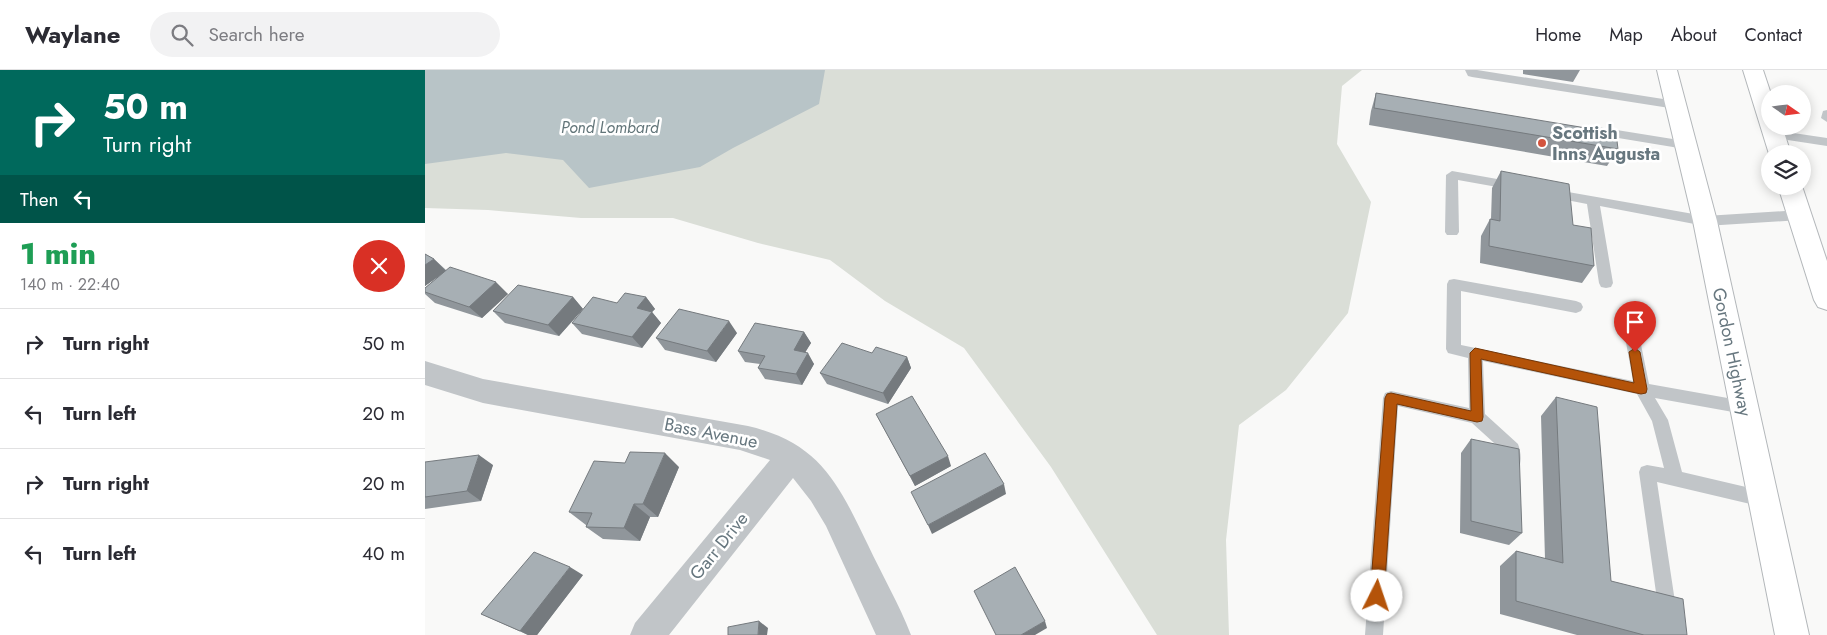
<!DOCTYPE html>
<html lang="en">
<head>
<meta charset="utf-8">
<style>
	body { margin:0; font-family:Jost,sans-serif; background:#f2f2f3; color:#2b2b33; height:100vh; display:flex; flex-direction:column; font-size:19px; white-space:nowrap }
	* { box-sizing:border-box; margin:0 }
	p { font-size:16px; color:#7c7c81 }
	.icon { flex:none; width:28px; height:28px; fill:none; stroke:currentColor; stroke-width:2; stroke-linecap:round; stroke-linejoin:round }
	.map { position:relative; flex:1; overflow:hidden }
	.details { display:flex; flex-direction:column; background:#fff; width:425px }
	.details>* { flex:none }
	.guide { background:#00695c; color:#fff; overflow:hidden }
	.needle { width:32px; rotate:104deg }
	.tools { position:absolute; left:1336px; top:15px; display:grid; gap:10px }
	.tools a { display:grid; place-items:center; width:50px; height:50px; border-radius:50%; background:#fff; box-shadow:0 2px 12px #0003; font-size:25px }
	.pin { position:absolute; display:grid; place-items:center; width:42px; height:42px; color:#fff; margin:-51px -21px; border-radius:50% 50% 50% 0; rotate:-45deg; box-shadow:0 0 5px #0007 }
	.pin .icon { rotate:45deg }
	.me { position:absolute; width:55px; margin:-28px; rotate:4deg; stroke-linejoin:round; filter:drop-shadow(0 0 4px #0008) }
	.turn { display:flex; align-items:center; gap:18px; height:105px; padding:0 20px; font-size:22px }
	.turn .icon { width:65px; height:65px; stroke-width:2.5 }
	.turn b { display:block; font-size:35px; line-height:42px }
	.then { display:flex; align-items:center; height:48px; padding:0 20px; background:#0003; gap:10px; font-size:19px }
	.round { display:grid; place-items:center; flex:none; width:52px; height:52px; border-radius:26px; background:#f2f2f3 }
	.summary { display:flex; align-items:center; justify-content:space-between; height:85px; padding:0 20px }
	h1 { font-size:30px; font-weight:800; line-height:38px; color:#1e9e55 }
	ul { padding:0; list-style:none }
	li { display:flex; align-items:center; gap:15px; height:70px; padding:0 20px; border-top:1px solid #e1e1e2 }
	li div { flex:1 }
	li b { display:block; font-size:19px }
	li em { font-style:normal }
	header { display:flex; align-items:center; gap:30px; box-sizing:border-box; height:70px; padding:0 25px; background:#fff; border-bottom:1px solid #e1e1e2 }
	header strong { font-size:24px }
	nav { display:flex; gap:28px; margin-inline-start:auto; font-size:18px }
	.search { width:350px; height:45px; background:#f2f2f3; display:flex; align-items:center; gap:12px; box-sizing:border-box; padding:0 18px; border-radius:28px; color:#7c7c81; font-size:19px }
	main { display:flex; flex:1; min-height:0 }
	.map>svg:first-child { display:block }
	.green { fill:#daded7 }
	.water { fill:#b8c4c7 }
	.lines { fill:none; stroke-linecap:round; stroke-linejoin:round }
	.trunk-casing { stroke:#b3b7ba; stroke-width:2 }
	.service { fill:#c1c5c8; fill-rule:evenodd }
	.minor { fill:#c1c5c8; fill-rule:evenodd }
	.trunk { fill:#fff; fill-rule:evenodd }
	.wall { fill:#90969b }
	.shaded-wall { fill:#757a7e }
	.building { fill:#a7afb4; stroke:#757a7e }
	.route { fill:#b45309; stroke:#753606 }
	.poi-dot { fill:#d3543e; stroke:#fff; stroke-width:2 }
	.labels { text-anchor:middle; stroke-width:5; stroke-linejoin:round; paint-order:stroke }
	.far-water-label { font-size:16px; font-style:italic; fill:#627579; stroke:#fff }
	.poi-label { font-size:18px; font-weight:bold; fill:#67777f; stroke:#fff; text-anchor:start }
	.street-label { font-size:18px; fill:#67777f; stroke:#fff }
</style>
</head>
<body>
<header>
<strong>Waylane</strong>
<div class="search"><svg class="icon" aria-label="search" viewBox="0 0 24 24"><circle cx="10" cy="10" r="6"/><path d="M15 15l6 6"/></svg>Search here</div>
<nav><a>Home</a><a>Map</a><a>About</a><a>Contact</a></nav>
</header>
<main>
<section class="details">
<div class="guide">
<div class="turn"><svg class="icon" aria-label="right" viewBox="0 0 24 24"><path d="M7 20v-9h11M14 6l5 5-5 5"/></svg><div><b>50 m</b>Turn right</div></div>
<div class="then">Then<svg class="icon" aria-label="left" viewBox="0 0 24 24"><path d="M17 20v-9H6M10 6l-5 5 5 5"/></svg></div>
</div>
<div class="summary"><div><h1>1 min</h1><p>140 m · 22:40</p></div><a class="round" style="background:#d93025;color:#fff"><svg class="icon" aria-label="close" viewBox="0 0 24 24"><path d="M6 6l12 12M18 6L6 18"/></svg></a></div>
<ul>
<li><svg class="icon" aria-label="right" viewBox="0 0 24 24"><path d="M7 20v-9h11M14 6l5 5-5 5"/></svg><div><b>Turn right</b></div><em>50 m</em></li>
<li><svg class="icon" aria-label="left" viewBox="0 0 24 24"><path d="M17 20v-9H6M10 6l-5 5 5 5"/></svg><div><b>Turn left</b></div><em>20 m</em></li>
<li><svg class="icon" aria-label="right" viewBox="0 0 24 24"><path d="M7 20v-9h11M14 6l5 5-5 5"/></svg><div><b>Turn right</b></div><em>20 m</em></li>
<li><svg class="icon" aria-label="left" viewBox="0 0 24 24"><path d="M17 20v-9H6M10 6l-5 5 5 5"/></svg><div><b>Turn left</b></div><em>40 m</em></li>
</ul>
</section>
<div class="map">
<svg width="1402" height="565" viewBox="0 0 1402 565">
	<rect width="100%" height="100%" fill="#f9f9f8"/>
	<path class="green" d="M0,0H937L917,16L912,74L946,132L923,243L861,320L814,355L801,470L804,565H732L626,397L539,278L460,231L405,190L333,173L248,148H156L63,140L0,138Z"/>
	<path class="water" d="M0,0H400L394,34L308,78L275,97L164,118L138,90L81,83L0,94Z"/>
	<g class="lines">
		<defs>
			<path id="trunk" d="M1232,0H1252L1292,151L1384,565H1350L1268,151Z
				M1318,0H1338L1346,24L1345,56H1357L1366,84H1345V86L1344,84Z
				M1353,116H1377L1402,191V240L1393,237L1389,230Z"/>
		</defs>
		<use href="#trunk" class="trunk-casing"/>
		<path class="service" d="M1040,0H1052L1251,31L1257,35L1251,39L1047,7L1043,6Z
			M1402,40V52L1396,48L1398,41Z
			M1173,57L1260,71L1266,75L1260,79L1169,64L1167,61L1169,58Z
			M1348,60L1402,68V76L1344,67L1342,64L1344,61Z
			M1027,101L1089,112L1095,116L1089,120L1033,110L1034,162L1032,165H1022L1020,162L1021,105Z
			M1126,119L1280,146L1375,140L1380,142L1382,145L1380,148L1375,150L1280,156L1175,136L1188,213L1186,217L1181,218L1176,217L1174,213L1162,134L1121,126L1120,123L1121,120Z
			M1029,209L1151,231L1156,233L1158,237L1156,241L1151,243L1036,221V275L1208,311L1196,245L1198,241L1203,239L1208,241L1210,245L1224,314L1325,332L1327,337L1325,342L1319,344L1230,328L1243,350L1257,402L1338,421L1344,423L1347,429L1344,435L1338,437L1232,412L1255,565H1237L1214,402L1216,397L1222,395L1239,398L1227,351L1212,324L1058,291L1060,344L1093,374C1096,382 1097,392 1093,400L1087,402L1081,400L1079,395V382L1047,353L973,336L958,565H940L958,328L960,323L966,321L1044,338L1043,288L1023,283L1021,279L1022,214L1024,210Z"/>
		<path class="minor" d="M0,291L58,309L323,356C395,373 413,413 443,475C457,505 474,534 486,565H451L401,456L386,431L368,408L244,565H205L210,553L345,390L315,380L58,333L0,315Z"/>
		<use href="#trunk" class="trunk"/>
	</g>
	<path class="wall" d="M1098,0H1155L1148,12L1098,4Z
		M951,23L1193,79L1182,96L944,55L946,41Z
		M1076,101L1148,155L1169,196L1157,213L1055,193L1056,166L1065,149H1066L1067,118Z
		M0,184L9,189L21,200L83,224L57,248L10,233L0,224V218L17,204L0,216Z
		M148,227L158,239L134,266L80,253L68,241Z
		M221,227L230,239L227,242L236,253L217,278L157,264L147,253L192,233Z
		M379,262L386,273L380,282L389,294L377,315L340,309L333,298L335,294L320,292L313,281Z
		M312,263L291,292L240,280L231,268Z
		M447,283L482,287L486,298L463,334L402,314L395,303Z
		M1131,327L1186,511L1262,565H1152L1075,544V496L1091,481L1120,489L1116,346Z
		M451,344L526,396L490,416Z
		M1046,369L1097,463L1084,475L1035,463L1036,383Z
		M0,392L68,395L56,431L0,439Z
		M254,397L233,447H225L215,471L178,469L161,457V455L144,442Z
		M158,505L112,565H103L56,544Z"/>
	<path class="shaded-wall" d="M9,189L21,201L0,216V195Z
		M71,212L83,224L57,248L44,237Z
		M148,227L158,239L134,266L123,255Z
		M221,227L230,239L227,242L236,253L217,278L207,267L212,238Z
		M304,251L312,263L291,292L282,281Z
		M379,262L386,273L375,291L369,280Z
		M383,283L389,294L377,315L371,304Z
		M482,287L486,298L463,334L458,323Z
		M240,383L254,397L233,447L218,434Z
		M54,385L68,395L56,431L42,421Z
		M523,386L526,396L490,416L485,406Z
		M579,414L581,424L507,464L503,455Z
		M209,434L225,447L215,471L199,458Z
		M145,497L158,505L112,565H103L95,561Z
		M334,551L343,558L342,565H333Z
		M620,551L622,558L610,565H596Z"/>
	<path class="building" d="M951,23L1191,63L1193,79L949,38Z
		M1076,101L1144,114L1148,155L1166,158L1169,196L1064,176L1065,149L1075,151Z
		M0,184L9,189L0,195Z
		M25,197L71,212L44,237L0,222V218Z
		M93,215L148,227L123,255L68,241Z
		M200,223L221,227L212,238L227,242L207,267L147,253L168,227L192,233Z
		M254,239L304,251L282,281L231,268Z
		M330,253L379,262L369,280L383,283L371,304L333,298L340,286L313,281Z
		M417,273L447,283L451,277L482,287L458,323L395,303Z
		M487,326L523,386L485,406L451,344Z
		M1131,327L1172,337L1186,511L1258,529L1262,565H1219L1091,531V481L1138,493Z
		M1046,369L1094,379L1097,463L1046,451Z
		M205,382L240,383L218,434H209L199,458L161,457L167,443L144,442L169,391L200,393Z
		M560,383L579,414L503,455L486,422Z
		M54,385L42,421L0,427V392Z
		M109,482L145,497L95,561L56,544Z
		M590,497L620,551L596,565H571L549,521Z
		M334,551L333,565H303V557Z"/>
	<path class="route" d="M1050,278L1209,313L1204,282L1210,278L1215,282L1222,319L1221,323L1216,324L1056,289L1058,347L1057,351L1052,352L972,334L959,526L957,530L952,532L947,530L945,526L960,328L962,324L966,323L1046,341L1045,283Z"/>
	<circle class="poi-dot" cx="1117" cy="73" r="5"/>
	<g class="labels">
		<g class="far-water-label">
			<text x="185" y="63">Pond Lombard</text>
		</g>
		<g class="poi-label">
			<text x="1127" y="69">Scottish<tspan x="1127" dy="21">Inns Augusta</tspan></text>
		</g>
		<g class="street-label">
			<text transform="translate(1307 282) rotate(78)" y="6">Gordon Highway</text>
			<text transform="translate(286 363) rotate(11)" y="6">Bass Avenue</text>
			<text transform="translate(294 476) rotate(-51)" y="6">Garr Drive</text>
		</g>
	</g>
</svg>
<div class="tools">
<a><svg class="needle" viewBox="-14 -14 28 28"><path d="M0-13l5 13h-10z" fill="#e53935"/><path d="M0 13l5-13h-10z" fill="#7c7c81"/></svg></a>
<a><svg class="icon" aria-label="layers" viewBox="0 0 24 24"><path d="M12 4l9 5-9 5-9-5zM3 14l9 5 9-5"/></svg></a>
</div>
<div class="pin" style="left:1210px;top:282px;background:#d93025"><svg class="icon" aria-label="arrive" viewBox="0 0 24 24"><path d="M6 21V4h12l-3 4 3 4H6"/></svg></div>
<svg class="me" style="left:952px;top:526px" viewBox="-20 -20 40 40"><circle r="19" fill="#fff"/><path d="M0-13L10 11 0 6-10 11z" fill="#b45309"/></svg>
</div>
</main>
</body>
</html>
